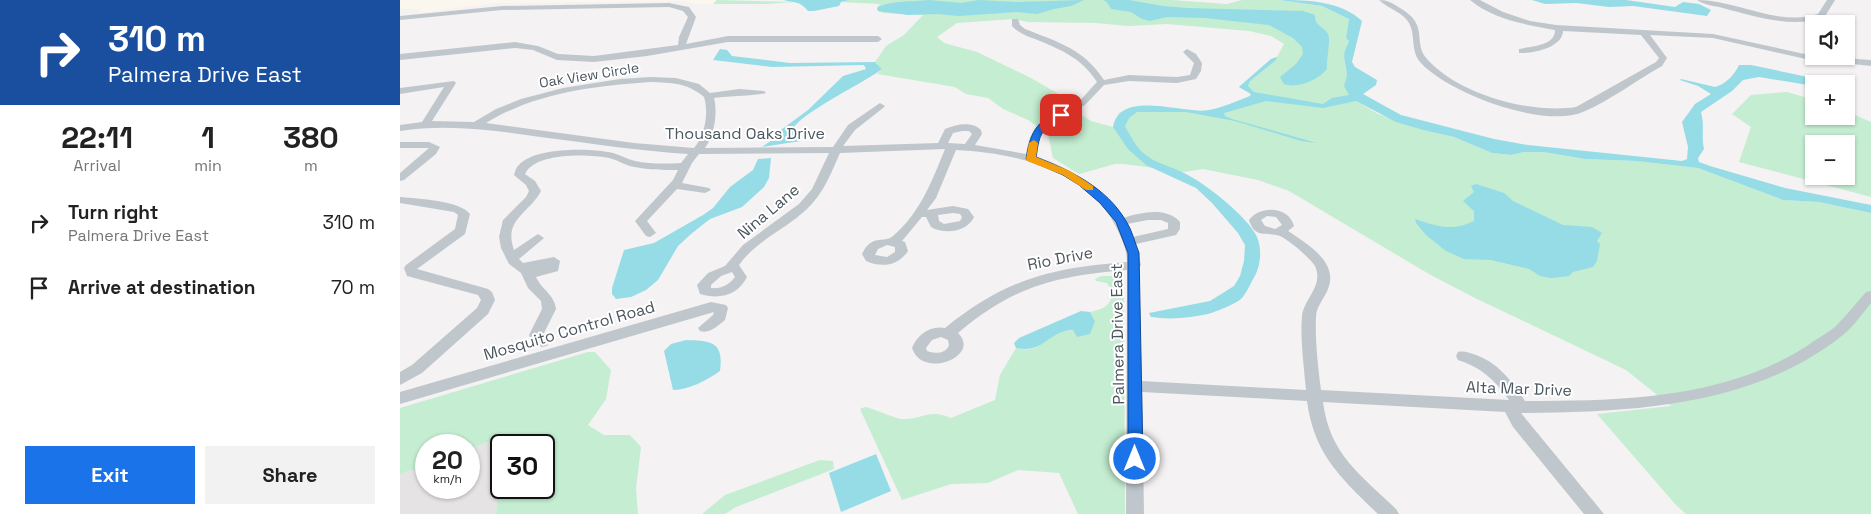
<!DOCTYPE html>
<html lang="en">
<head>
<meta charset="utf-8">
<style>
	body { margin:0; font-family:"Space Grotesk",sans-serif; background:#f2f2f2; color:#222; height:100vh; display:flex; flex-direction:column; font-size:19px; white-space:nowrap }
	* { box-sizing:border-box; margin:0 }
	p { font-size:16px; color:#767676 }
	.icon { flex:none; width:28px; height:28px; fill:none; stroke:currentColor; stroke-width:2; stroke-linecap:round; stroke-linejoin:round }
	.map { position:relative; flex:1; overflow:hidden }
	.sheet { display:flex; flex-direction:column; background:#fff; width:400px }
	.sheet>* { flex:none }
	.banner { background:#1a4fa0; color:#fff; overflow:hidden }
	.buttons { position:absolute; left:1405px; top:15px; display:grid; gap:10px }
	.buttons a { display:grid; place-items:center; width:50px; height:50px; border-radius:0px; background:#fff; box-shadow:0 1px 4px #0004; font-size:25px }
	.speed { position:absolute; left:15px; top:434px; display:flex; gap:10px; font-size:25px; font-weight:700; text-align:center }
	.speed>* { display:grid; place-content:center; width:65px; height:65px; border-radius:50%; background:#fff; box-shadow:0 1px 4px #0004; line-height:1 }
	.speed small { font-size:12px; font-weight:400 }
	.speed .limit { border:2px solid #111; border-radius:8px; background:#fff; color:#111 }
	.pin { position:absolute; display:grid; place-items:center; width:42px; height:42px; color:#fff; margin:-21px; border-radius:10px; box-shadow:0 2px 8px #0006 }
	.me { position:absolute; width:55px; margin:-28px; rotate:0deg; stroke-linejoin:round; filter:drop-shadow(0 0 4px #0008) }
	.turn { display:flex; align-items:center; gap:18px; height:105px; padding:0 25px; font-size:22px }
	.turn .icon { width:65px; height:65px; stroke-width:2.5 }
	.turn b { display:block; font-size:35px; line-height:42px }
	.eta { display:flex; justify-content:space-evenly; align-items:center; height:85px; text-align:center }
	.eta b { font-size:30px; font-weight:700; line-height:35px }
	.action { display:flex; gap:10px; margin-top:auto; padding:10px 25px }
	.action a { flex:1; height:58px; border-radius:0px; background:#1a73e8; color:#fff; font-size:20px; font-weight:700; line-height:58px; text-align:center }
	.action a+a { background:#f2f2f2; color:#222 }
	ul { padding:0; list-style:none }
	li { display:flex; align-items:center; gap:15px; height:65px; padding:0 25px }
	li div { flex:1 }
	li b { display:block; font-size:19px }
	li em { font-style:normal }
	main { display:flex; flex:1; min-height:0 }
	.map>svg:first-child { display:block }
	.commercial { fill:#fcf7ee }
	.education { fill:#e5e3e3 }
	.green { fill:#c4edd1; fill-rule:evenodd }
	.water { fill:#95dce7 }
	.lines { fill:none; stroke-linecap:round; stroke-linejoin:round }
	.minor { fill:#bfc7cd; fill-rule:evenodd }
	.route { fill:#1a73e8; stroke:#114b97 }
	.slow { fill:#f59e0b }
	.labels { text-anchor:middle; stroke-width:4; stroke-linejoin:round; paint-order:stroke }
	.far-street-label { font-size:14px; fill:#4b565e; stroke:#fff }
	.street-label { font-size:16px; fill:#4b565e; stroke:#fff }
</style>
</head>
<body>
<main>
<section class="sheet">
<div class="banner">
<div class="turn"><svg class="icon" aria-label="right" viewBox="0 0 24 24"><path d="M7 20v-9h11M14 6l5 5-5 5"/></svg><div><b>310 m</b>Palmera Drive East</div></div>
</div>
<div class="eta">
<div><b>22:11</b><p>Arrival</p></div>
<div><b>1</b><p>min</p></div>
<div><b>380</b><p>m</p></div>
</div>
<ul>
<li><svg class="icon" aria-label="right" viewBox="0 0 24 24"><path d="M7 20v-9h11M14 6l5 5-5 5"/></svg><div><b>Turn right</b><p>Palmera Drive East</p></div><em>310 m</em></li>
<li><svg class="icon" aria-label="arrive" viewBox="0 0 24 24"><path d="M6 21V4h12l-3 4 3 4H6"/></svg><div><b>Arrive at destination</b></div><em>70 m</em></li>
</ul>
<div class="action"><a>Exit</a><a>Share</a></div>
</section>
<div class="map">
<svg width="1471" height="514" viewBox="0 0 1471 514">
	<rect width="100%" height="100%" fill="#f4f2f2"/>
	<path class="commercial" d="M0,0H317L313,4H297L283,1L94,3L19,13L21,9H0Z"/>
	<path class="education" d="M103,437L96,514H0V474L26,465V488H69V449Z"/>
	<path class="green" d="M317,0L396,2L365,4H313Z
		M449,0H771L827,4L842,0H880L922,6L949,19L946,38L949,40C943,53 943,63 948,76L946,80L956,101L978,114L1023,130L1054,137L1092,153L1111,155L1124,152H1143L1185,159L1236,161L1298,168L1383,200L1419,202L1471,213V514H1286L1276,505L1197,414L1271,406L1226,370L1075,298L1029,274L889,191L858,180L803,169L784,172L724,164H715L679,174L653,158L648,134L628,120L603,109L588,98L566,94L555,87L477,74L482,69L475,62L486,46L504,35L523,15L483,13L478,11L477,8L480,4L441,2ZM614,19L628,22L696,23L728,26L767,24L849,31L871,36L884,44L877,57L871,59L839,87L851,94L850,96C837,101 823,108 809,110C776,115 754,97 719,113L713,127L691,121L680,114L667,99L631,78L577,52L544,43L537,37L557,23Z
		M1387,92L1414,100V116H1446V111L1471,122V197L1339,162L1351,127L1332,114L1351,95ZM1414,144H1446V176H1414Z
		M701,276H717L722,279L724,293L725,514H678L659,473L618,470L588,483L551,484L502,500L460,409L465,407C475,409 496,419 502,419C523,420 528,408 551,418L595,400L600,375L616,348C642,354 641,339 662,331C665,330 669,331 673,330C680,329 688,324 695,321L690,312C703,309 710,307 713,292L707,283L696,281L695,279Z
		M188,352H195L211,370L206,399L188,425L204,435H230L241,447L236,488L238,514H96L101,453V488H144V445H102V437L69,449V445H26V465L0,474V408Z
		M420,460L433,461L434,469L336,507L325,514H302L325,495Z"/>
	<path class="water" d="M384,0H449L441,2L439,6L414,11H408C399,0 396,4 384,0Z
		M529,0L562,3L578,0L616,2L684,0L671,6L654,9L637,14L617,12L559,16L537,14L508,15L478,11L477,8C489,0 514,2 529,0Z
		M703,0H729L763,6L787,8L903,11L915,15C914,26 924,26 928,34C931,39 926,61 927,69C918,80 898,89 884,84L880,77L896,64L903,54L902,47L893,38L869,25L805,18L767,17L750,21L742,19L731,12L711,9L707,2Z
		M880,0C907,0 941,1 962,21L952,62L955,67L977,80L976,85L963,94L1001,115L1094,139L1128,145L1282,161L1287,159L1288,147L1282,122L1295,104L1311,94L1298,86L1280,80L1281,79L1315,87C1325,85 1335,74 1339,65H1351L1441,84H1414V86L1359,77L1343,80L1332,91L1301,112C1305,127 1301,135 1304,149L1298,158L1299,162L1310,166L1385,188L1471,205V213L1419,202L1383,200L1298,168L1236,161L1185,159L1143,152H1124L1111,155L1092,153L1054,137L1023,130L996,122L956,101L923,108L866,101L824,113L825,116L832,119L917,143L901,141L835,121L786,112H737L729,118L725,126C730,135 735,145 742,152C755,164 772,166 786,174C806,184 848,217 857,237C863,252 860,269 852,281C849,287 846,293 842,298C838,303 815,312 808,314C789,318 770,320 751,317L749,313L810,301L834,286L840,276L844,261L845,245L838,233L812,203L796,188L746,165L728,149L713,127C720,88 785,115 810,110C824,107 837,101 850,96L851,94L839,87L871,59L877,57L876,60L850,81L848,86L854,92L923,104L932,98L949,95L944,86C945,82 947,78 947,74C945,59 941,57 949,41L946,38L949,19L922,6Z
		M1132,0H1226L1275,7L1283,2L1299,4L1311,10L1307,16L1233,6L1209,7L1176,3L1145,4Z
		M320,49L327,50L332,56L390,63L475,62L482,69C469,80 395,116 394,129C394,131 395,134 395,136L401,141L362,147L372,140L378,132L408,110L443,76L466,69L464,65L372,67L313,60Z
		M371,158L369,178L364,187L342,207L310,219L291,234L278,246L258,280L246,290L231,297L216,299L212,294V288L224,250L254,243L303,215L313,208L330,187L353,170L358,159Z
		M1076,184L1104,193L1113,201L1163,225L1192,227L1202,233L1197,241L1200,244L1197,261L1193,267L1173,272L1169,276L1151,278L1140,276L1129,269L1091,260L1064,259L1046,251L1026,235L1016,223L1015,219C1036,226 1052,232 1074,221V211L1063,201L1074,192L1071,186Z
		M681,311L690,312L695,321L690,334L677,337L673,330C647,331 645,354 616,348L614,343L619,338Z
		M286,340C311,341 324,341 320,371C307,380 289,390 273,390L264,351L271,344Z
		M476,454L491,491L441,512L429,473Z"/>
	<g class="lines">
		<path class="minor" d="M979,0C988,0 992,3 1000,8C1030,25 1012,42 1027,59C1059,95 1131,114 1176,107L1256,62L1259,58L1241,35L1163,31C1163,47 1133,54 1119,53V49C1132,46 1155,46 1155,30C1127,25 1092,19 1070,0H1080L1103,12L1130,21L1156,25L1313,34L1414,56L1471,60V66L1406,59L1313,38L1250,35L1267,58L1262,66C1237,80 1209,101 1183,112C1144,129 1048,93 1021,63C1010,51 1016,36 1009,23C1003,12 988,9 979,0Z
			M1297,0C1337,0 1378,27 1418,14L1427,0H1435L1424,18C1391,28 1356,17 1323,8C1315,6 1304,5 1297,0Z
			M269,3L289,7L296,17L286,44L328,36H478L482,39L478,42H328L247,56L194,62L157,60L133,50L115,48L0,60V54L115,42L138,46L158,54L194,56L278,45L279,37L288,17L283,11L269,7L102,10L0,20V16L102,6Z
			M612,19H618L620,25L625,29C658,42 684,49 704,80L729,75L777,77L790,75L794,63L783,52L787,49L796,54L802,63L801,71L796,79L777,83L729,81L704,85L685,105L646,128L639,137L637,157C672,168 701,188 723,218C740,213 766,206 780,222V229L776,235L736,244L741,265L739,268L741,381L906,390C904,368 900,337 902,316C904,298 924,286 915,266C910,258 889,240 880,236C867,231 855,240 849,220C860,205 889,206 894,226L888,231C907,244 939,262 928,289C924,299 916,307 916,317C915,341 918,367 921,390L1109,400C1095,380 1081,367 1058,360L1056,356L1058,352C1064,351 1067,352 1073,354C1098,362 1111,380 1125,401C1222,401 1332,399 1414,341C1421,336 1429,332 1436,326C1447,315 1456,303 1466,292L1471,291V303C1462,314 1454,326 1443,335C1353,407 1232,412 1121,413L1204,514H1184L1113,427L1105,412L923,402C930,455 960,474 996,509L999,514H978C942,479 914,455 907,401L742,392L744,514H726L727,270C656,276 613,286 558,333C582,356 522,380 512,348C517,335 530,325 545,328C606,279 650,268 727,262C727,249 721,237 715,225C686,168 614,153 556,150L536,198L527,210L553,206L568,209L574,217C567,232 545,235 531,227L526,217H522L502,241L505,242L508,251C498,266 482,268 466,261L462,254C472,233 484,244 493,236C520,213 532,181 545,149L440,153C431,173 424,193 407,209C386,229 357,240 339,265L347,277C338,295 320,300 300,294L297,285L308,273L325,266L343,245L399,204L412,189L429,153L299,154L292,163L282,183L309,188L311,190L305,193L277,189L247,221L256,233L250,237L246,236L235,221L273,180L278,170C264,170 249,170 235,167C226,166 218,160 209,158C189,154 135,152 125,174L135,181L141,191C129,214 103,219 114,250L138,234L144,238L119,259L123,263L154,257L160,261L158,271L136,277C142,290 154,294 156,309L143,335L149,342L147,346L142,347L132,343L129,335L142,309L141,301L128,288L121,273L109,264L101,248L99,237L103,220L126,197L129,191L126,185L114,175C115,172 116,167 119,165C135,147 191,148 213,153C220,155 227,159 235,161C249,164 266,164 281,163L288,154C241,151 195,144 148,138C98,131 50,123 0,131V125L22,122L44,87L0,94V88L54,81L56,83L32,121L74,122L96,109L121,99L163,88L220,79L250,77L276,78L299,84L310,93L339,89L364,91L366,93C363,95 322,97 314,98C318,114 314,135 305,148L433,147L448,125L480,103L485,106L483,108L455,130L443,146L538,143L545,129C556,124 572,121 581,130L582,134L575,145L626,154C632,115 651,121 678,102C685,96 691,88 697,82C682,59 664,51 640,41C630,37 619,34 612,26ZM250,82C272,83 286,82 304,97C309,113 305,135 294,148L234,143L86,123C135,93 193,86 250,82ZM562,131H569L572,134L565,144L548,143L553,133ZM553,213L560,214L562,217L560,221L544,224L539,221L538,215ZM867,216L876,217L882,225L875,229L865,226L861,220ZM748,220H761L768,223V229L733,237L727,224ZM487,245L495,247V252L487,257L475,255L478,249ZM332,272L335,277C329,285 321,289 311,288V285L321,276ZM541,337L548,340L549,345C546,354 535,354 527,351L526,348L532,340Z
			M0,142H29L40,147L36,154L4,180L0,181V173L29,148H0Z
			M0,197C18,199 59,200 70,214L65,234L17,269L88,289L92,292L95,300L88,314L22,373L0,385V372L12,365L77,308L81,300L78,295L7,276L4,268L6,265L55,229L58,215L54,212L0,203Z
			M311,302L326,305L328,308L325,320C317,326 310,334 300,331L298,328L313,315L314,312L0,404V392Z"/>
	</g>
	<path class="route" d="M661,112L664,113V117C641,130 640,131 636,157C671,171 706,187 726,221C732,230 735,243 739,253L743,459L741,463L735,465L730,463L728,459V253L716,222L700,203L679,185L663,175L626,159C630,135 635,120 661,112Z"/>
	<path class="slow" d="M634,140L638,143L636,157L670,171L693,186V190H686L663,175L627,161L626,159L629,143Z"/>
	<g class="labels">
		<g class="far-street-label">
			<text transform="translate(189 75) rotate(-9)" y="5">Oak View Circle</text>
		</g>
		<g class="street-label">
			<text x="345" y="139">Thousand Oaks Drive</text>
			<text transform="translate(368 211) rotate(-40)" y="6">Nina Lane</text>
			<text transform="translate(660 258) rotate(-11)" y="6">Rio Drive</text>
			<text transform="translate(169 330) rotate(-16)" y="6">Mosquito Control Road</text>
			<text transform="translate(717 334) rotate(-91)" y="6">Palmera Drive East</text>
			<text transform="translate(1119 388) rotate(2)" y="6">Alta Mar Drive</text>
		</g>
	</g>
</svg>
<div class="buttons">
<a><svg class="icon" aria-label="sound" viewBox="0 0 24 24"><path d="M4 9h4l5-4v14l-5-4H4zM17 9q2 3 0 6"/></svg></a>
<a>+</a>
<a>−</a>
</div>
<div class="speed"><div>20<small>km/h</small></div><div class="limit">30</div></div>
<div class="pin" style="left:661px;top:115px;background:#d93025"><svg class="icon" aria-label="arrive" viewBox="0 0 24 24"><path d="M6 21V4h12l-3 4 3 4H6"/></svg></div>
<svg class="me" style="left:735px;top:459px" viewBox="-20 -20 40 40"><circle r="17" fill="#1a73e8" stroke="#fff" stroke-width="3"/><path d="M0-11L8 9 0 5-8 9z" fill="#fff"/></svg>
</div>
</main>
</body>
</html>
